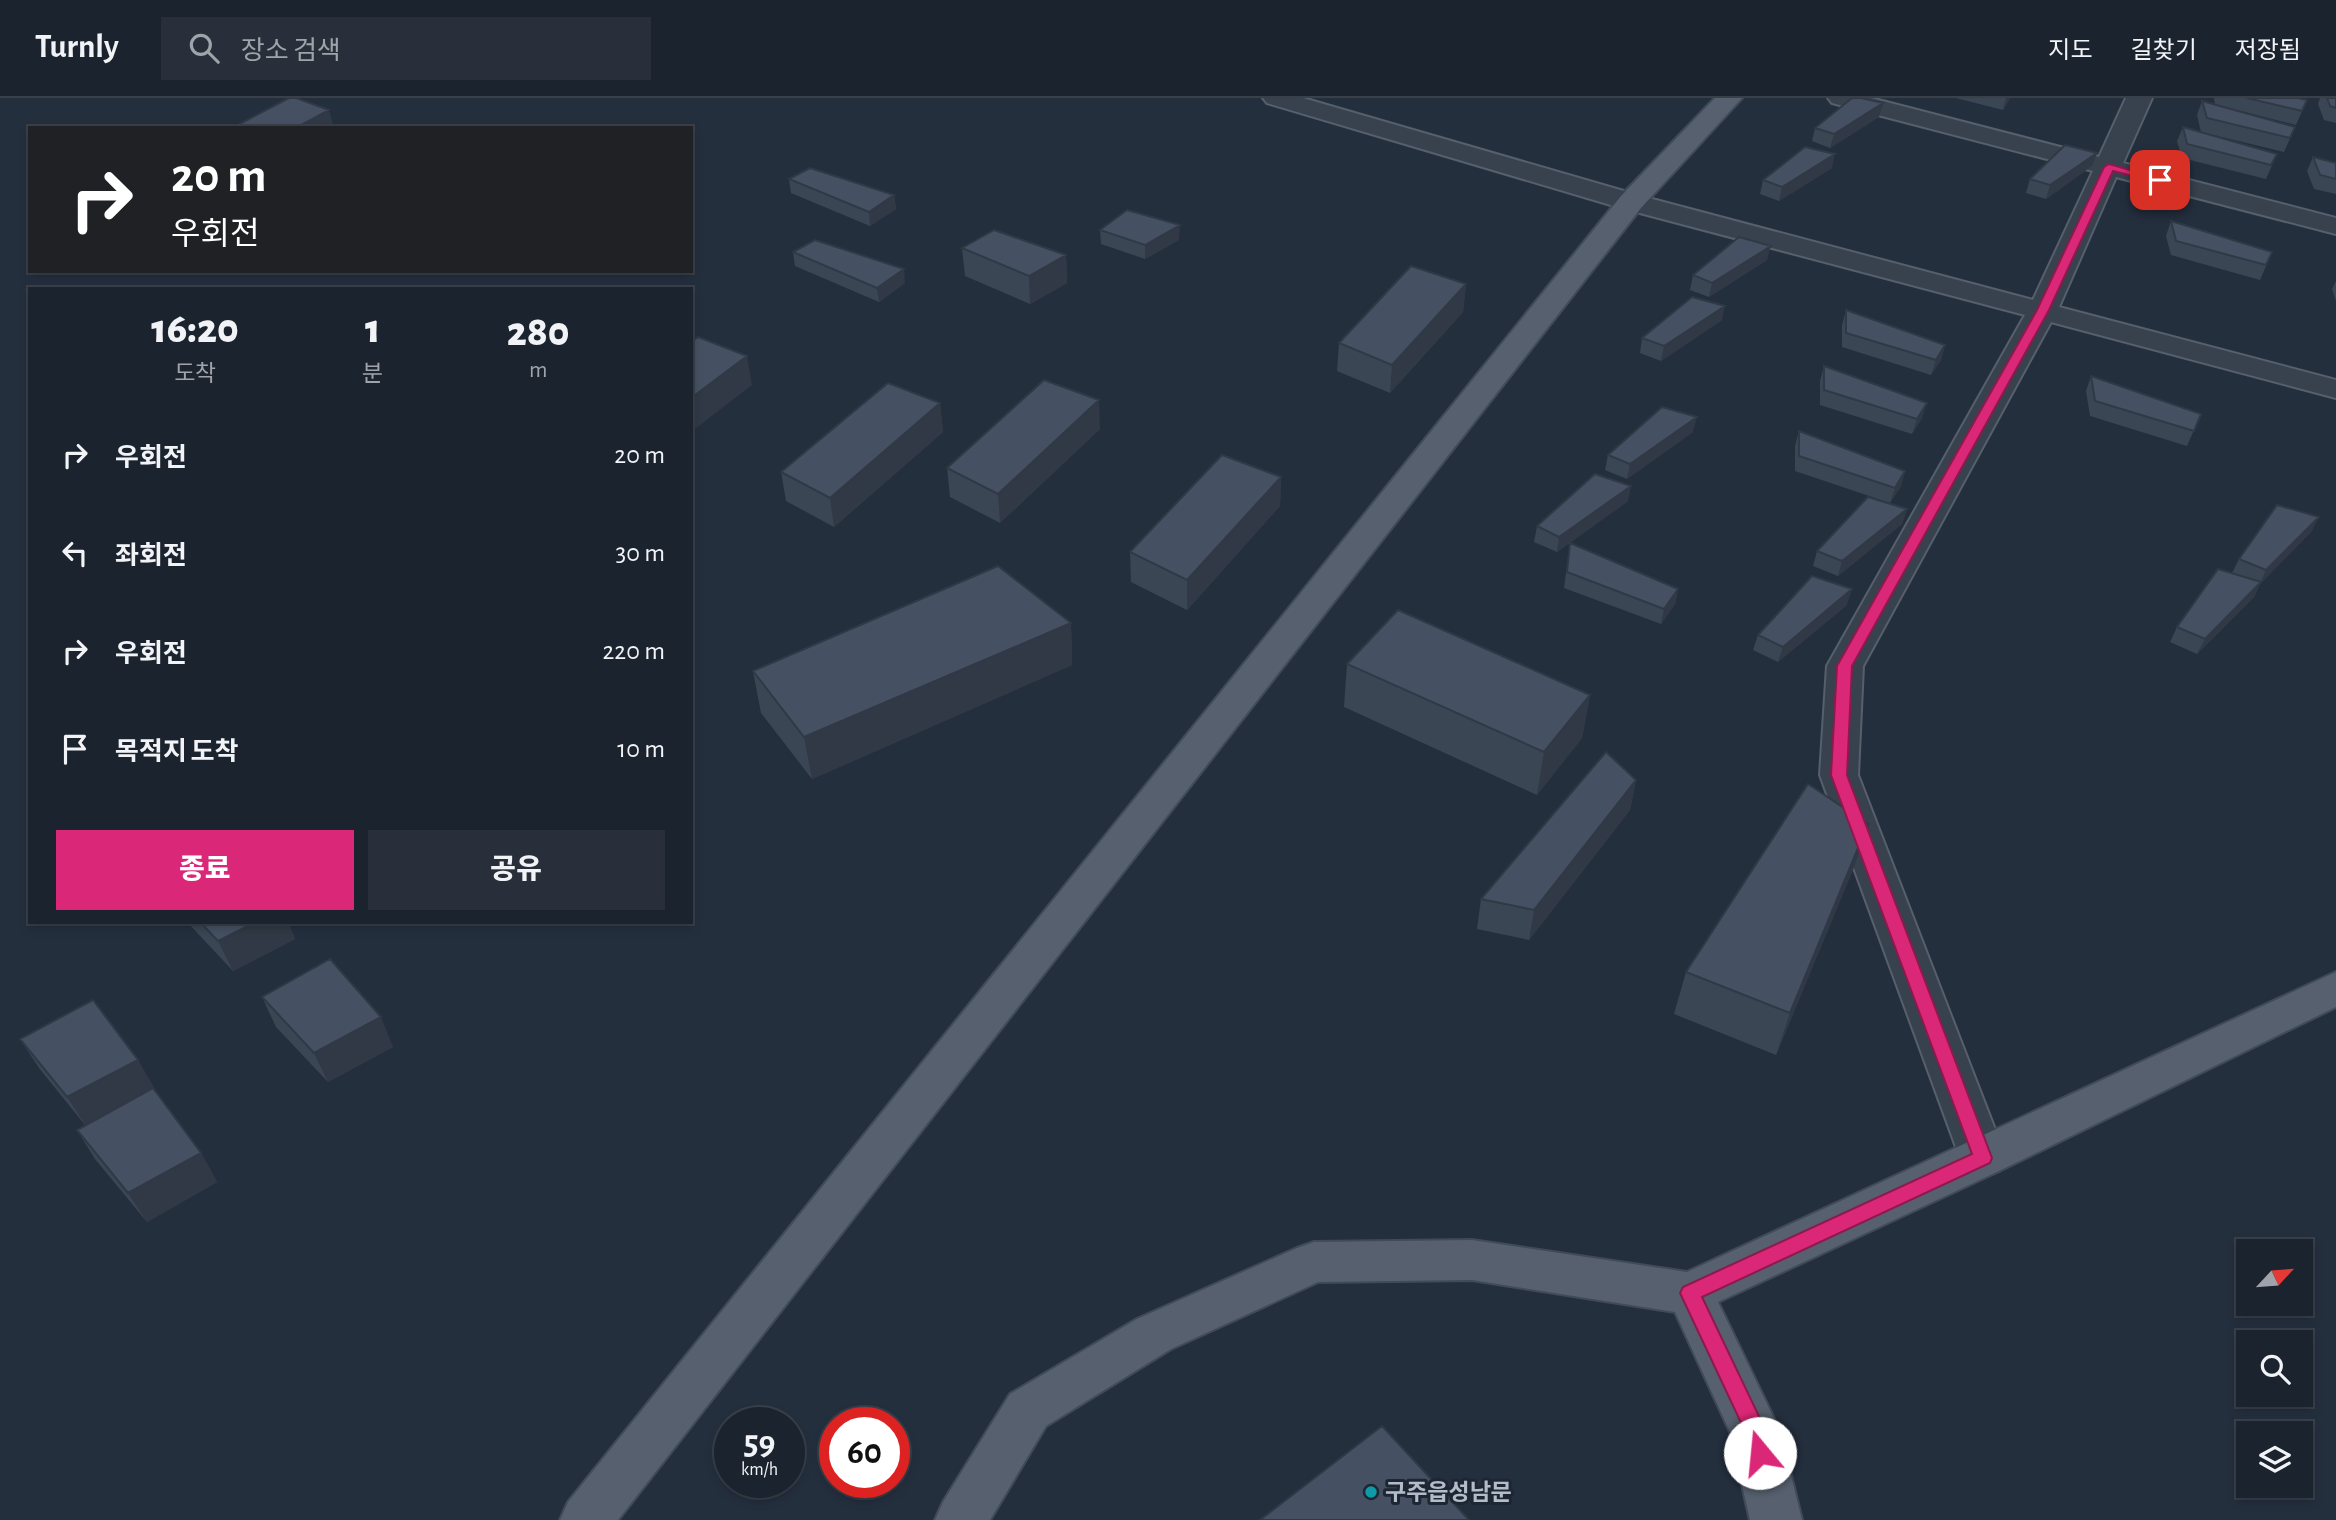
<!DOCTYPE html>
<html lang="ko">
<head>
<meta charset="utf-8">
<style>
	body { margin:0; font-family:"Alegreya Sans","Noto Sans KR",sans-serif; background:#282f3a; color:#f1f3f6; height:100vh; display:flex; flex-direction:column; font-size:26px; white-space:nowrap }
	* { box-sizing:border-box; margin:0 }
	p { font-size:23px; color:#a0a4aa }
	.icon { flex:none; width:38px; height:38px; fill:none; stroke:currentColor; stroke-width:2; stroke-linecap:round; stroke-linejoin:round }
	.map { position:relative; flex:1; overflow:hidden }
	.drawer { position:absolute; left:28px; top:189px; width:665px; height:637px; display:flex; flex-direction:column; background:#1b232e; border-radius:0px; box-shadow:0 4px 10px #0003,0 0 0 2px #39404a }
	.drawer>* { flex:none }
	.banner { position:absolute; left:28px; top:28px; width:665px; height:147px; border-radius:0px; box-shadow:0 4px 10px #0003,0 0 0 2px #39404a; background:#202124; color:#fff; overflow:hidden }
	.needle { width:46px; rotate:64deg }
	.buttons { position:absolute; left:2236px; top:1141px; display:grid; gap:14px }
	.buttons a { display:grid; place-items:center; width:77px; height:77px; border-radius:0px; background:#1b232e; box-shadow:0 4px 10px #0003,0 0 0 2px #39404a; font-size:35px }
	.speed { position:absolute; left:714px; top:1309px; display:flex; gap:14px; font-size:35px; font-weight:700; text-align:center }
	.speed>* { display:grid; place-content:center; width:91px; height:91px; border-radius:50%; background:#1b232e; box-shadow:0 4px 10px #0003,0 0 0 2px #39404a; line-height:1 }
	.speed small { font-size:18px; font-weight:400 }
	.speed .limit { border:10px solid #d22; background:#fff; color:#111 }
	.pin { position:absolute; display:grid; place-items:center; width:60px; height:60px; color:#fff; margin:-30px; border-radius:14px; box-shadow:0 4px 10px #0006 }
	.me { position:absolute; width:77px; margin:-38px; rotate:343deg; stroke-linejoin:round; filter:drop-shadow(0 0 5px #0008) }
	.turn { display:flex; align-items:center; gap:24px; height:147px; padding:0 28px; font-size:32px }
	.turn .icon { width:91px; height:91px; stroke-width:2.5 }
	.turn b { display:block; font-size:49px; line-height:60px }
	.eta { display:flex; justify-content:space-evenly; align-items:center; height:119px; text-align:center }
	.eta b { font-size:42px; font-weight:800; line-height:49px }
	.cta { display:flex; gap:14px; margin-top:auto; padding:14px 28px }
	.cta a { flex:1; height:80px; border-radius:0px; background:#db2777; color:#fff; font-size:28px; font-weight:800; line-height:80px; text-align:center }
	.cta a+a { background:#282f3a; color:#f1f3f6 }
	ul { padding:0; list-style:none }
	li { display:flex; align-items:center; gap:21px; height:98px; padding:0 28px }
	li div { flex:1 }
	li b { display:block; font-size:26px }
	li em { font-style:normal }
	header { display:flex; align-items:center; gap:42px; box-sizing:border-box; height:98px; padding:0 35px; background:#1b232e; border-bottom:2px solid #39404a }
	header strong { font-size:33px }
	nav { display:flex; gap:38px; margin-inline-start:auto; font-size:24px }
	.search { width:490px; height:63px; background:#282f3a; display:flex; align-items:center; gap:18px; box-sizing:border-box; padding:0 24px; border-radius:0px; color:#a0a4aa; font-size:26px }
	.map>svg:first-child { display:block }
	.lines { fill:none; stroke-linecap:round; stroke-linejoin:round }
	.minor-casing { stroke:#565f6c; stroke-width:4 }
	.major-casing { stroke:#414a57; stroke-width:4 }
	.minor { fill:#38414e; fill-rule:evenodd }
	.major { fill:#56606e; fill-rule:evenodd }
	.wall { fill:#3b4654 }
	.shaded-wall { fill:#303945 }
	.building { fill:#455162; stroke:#303945; stroke-width:2 }
	.route { fill:#db2777; stroke:#8e194d; stroke-width:2 }
	.culture-dot { fill:#0f9aa8; stroke:#1d2633; stroke-width:2.5 }
	.labels { text-anchor:middle; stroke-width:6; stroke-linejoin:round; paint-order:stroke }
	.near-poi-label { font-size:23px; font-weight:bold; fill:#b4bcc9; stroke:#1d2633; text-anchor:start }
</style>
</head>
<body>
<header>
<strong>Turnly</strong>
<div class="search"><svg class="icon" aria-label="search" viewBox="0 0 24 24"><circle cx="10" cy="10" r="6"/><path d="M15 15l6 6"/></svg>장소 검색</div>
<nav><a>지도</a><a>길찾기</a><a>저장됨</a></nav>
</header>
<div class="map">
<svg width="2336" height="1422" viewBox="0 0 2336 1422">
	<rect width="100%" height="100%" fill="#242f3e"/>
	<g class="lines">
		<defs>
			<path id="minor" d="M1263,0H1303L1641,98L2033,202L2093,73L1832,5L1828,0H1871L2099,59L2126,0H2152L2123,65L2336,120V136L2116,79L2059,209L2336,282V300L2051,224L1863,568L1858,677L2006,1060L1999,1073L1983,1079L1967,1073L1960,1060L1820,677L1827,568L2025,217L1621,110L1267,5Z"/>
			<path id="major" d="M1715,0H1742L1641,110L618,1422H560L568,1404L1621,98Z
				M2336,874V909L1999,1073L1718,1204L1780,1333L1802,1422H1750L1730,1334L1675,1214L1472,1182L1318,1184L1171,1251L1046,1328L990,1422H935L943,1404L1010,1296L1137,1221L1297,1150L1314,1144L1472,1142L1687,1174Z"/>
		</defs>
		<use href="#minor" class="minor-casing"/>
		<use href="#major" class="major-casing"/>
		<use href="#minor" class="minor"/>
		<use href="#major" class="major"/>
	</g>
	<path class="wall" d="M1956,0H2010L2003,12Z
		M2214,0H2298L2307,2L2296,27L2221,8L2295,29L2284,54L2201,34L2197,17L2202,3L2215,7Z
		M2320,0H2336V25L2324,22L2318,6Z
		M1879,19L1830,50L1812,43L1815,30Z
		M2183,29L2277,56L2266,81L2182,60L2177,43Z
		M2313,59L2336,65V96L2314,91L2307,73Z
		M2092,68L2046,101L2026,95L2030,81Z
		M1832,70L1779,103L1760,96L1763,82Z
		M789,81L894,97L896,111L870,128L791,95Z
		M2171,123L2272,154L2260,182L2171,157L2166,138Z
		M1100,132L1179,142L1145,161L1101,146Z
		M962,150L1066,157L1067,185L1030,206L965,178Z
		M793,154L905,185L879,204L795,168Z
		M1767,162L1709,199L1690,192L1693,177Z
		M2336,183V203L2332,191Z
		M1466,186L1463,214L1390,295L1337,273L1339,245Z
		M1846,212L1945,247L1941,262L1931,277L1842,249V227Z
		M1722,222L1661,263L1640,255L1642,240Z
		M1824,268L1922,320L1912,336L1820,307V283Z
		M2091,278L2201,316L2187,348L2090,318L2086,293Z
		M940,305L943,334L834,429L786,403L781,374Z
		M1100,331L1000,425L950,399L947,370Z
		M1799,333L1905,373L1901,388L1890,405L1795,373V348Z
		M1693,334L1627,381L1605,372L1608,357Z
		M1281,379L1280,408L1187,512L1131,484L1130,454Z
		M1628,403L1557,454L1534,444L1537,428Z
		M1907,411L1902,426L1838,478L1813,468L1817,453Z
		M2319,419L2311,434L2260,486L2254,499L2197,556L2170,544L2177,529L2232,475L2239,461Z
		M1570,445L1678,491L1675,506L1661,526L1564,490Z
		M1847,507L1778,564L1753,552L1758,537Z
		M1071,525L1072,567L812,681L761,615L753,573Z
		M1347,566L1590,597L1582,640L1537,697L1344,609Z
		M1636,682L1630,712L1529,842L1477,831L1481,801Z
		M1854,769L1776,957L1674,916L1686,874Z
		M187,824H288L295,841L233,873Z
		M262,899L393,949L328,984L276,929Z
		M20,941L138,962L154,992L201,1055L217,1084L147,1124L95,1061L77,1032L85,1027L39,970Z"/>
	<path class="shaded-wall" d="M2006,0H2010L2003,12Z
		M1883,5L1879,19L1830,50L1834,36Z
		M329,12L334,30H296Z
		M2097,55L2092,68L2046,101L2050,87Z
		M1835,56L1832,70L1779,103L1782,89Z
		M894,97L896,111L870,128L869,114Z
		M1180,127L1179,142L1145,161V147Z
		M1771,148L1767,162L1709,199L1712,185Z
		M1066,157L1067,185L1030,206L1029,178Z
		M904,171L905,185L879,204L877,190Z
		M1466,186L1463,214L1390,295L1392,267Z
		M1725,208L1722,222L1661,263L1664,248Z
		M1945,247L1941,262L1931,277L1936,262Z
		M747,258L752,287L691,334V300Z
		M1099,302L1100,331L1000,425L998,396Z
		M940,305L943,334L834,429L830,400Z
		M1927,305L1922,320L1912,336L1917,321Z
		M1697,319L1693,334L1627,381L1630,366Z
		M1905,373L1901,388L1890,405L1895,390Z
		M1281,379L1280,408L1187,512V482Z
		M1631,388L1628,403L1557,454L1559,439Z
		M1907,411L1902,426L1838,478L1842,463Z
		M2319,419L2311,434L2260,486L2254,499L2197,556L2205,541L2260,485L2266,472Z
		M1678,491L1675,506L1661,526L1664,511Z
		M1852,491L1847,507L1778,564L1783,549Z
		M1071,525L1072,567L812,681L804,639Z
		M1590,597L1582,640L1537,697L1544,654Z
		M1636,682L1630,712L1529,842L1534,812Z
		M1868,726L1854,769L1776,957L1790,915Z
		M256,824H288L295,841L233,873L218,843Z
		M381,919L393,949L328,984L314,955Z
		M138,962L155,991L86,1028L67,999Z
		M201,1055L217,1084L147,1124L128,1095Z"/>
	<path class="building" d="M289,0H296L329,12L296,30H232Z
		M1852,0H1861L1883,5L1834,36L1815,30Z
		M2247,0H2298L2307,2L2302,13Z
		M2327,0H2336V10L2330,8Z
		M2202,3L2295,29L2290,40L2207,20Z
		M2183,29L2277,56L2271,67L2187,46Z
		M2065,47L2097,55L2050,87L2030,81Z
		M1805,49L1835,56L1782,89L1763,82Z
		M2313,59L2336,65V81L2320,77Z
		M810,70L894,97L869,114L789,81Z
		M1127,112L1180,127L1145,147L1100,132Z
		M2171,123L2272,154L2266,167L2176,143Z
		M994,132L1066,157L1029,178L962,150Z
		M1739,139L1771,148L1712,185L1693,177Z
		M815,142L904,171L877,190L793,154Z
		M1411,168L1466,186L1392,267L1339,245Z
		M1692,199L1725,208L1664,248L1642,240Z
		M1846,212L1945,247L1936,262L1846,235Z
		M698,239L747,258L691,300V244Z
		M1824,268L1927,305L1917,321L1824,292Z
		M2091,278L2201,316L2194,333L2095,303Z
		M1044,282L1099,302L998,396L947,370Z
		M888,285L940,305L830,400L781,374Z
		M1662,309L1697,319L1630,366L1608,357Z
		M1799,333L1905,373L1895,390L1799,358Z
		M1222,357L1281,379L1187,482L1130,454Z
		M1595,376L1631,388L1559,439L1537,428Z
		M1868,399L1907,411L1842,463L1817,453Z
		M2277,407L2319,419L2266,472L2239,461Z
		M1570,445L1678,491L1664,511L1567,474Z
		M998,468L1071,525L804,639L753,573Z
		M2218,471L2261,484L2205,541L2177,529Z
		M1812,478L1852,491L1783,549L1758,537Z
		M1398,512L1590,597L1544,654L1347,566Z
		M1606,654L1636,682L1534,812L1481,801Z
		M1808,686L1868,726L1790,915L1686,874Z
		M200,824H256L218,843Z
		M330,861L381,919L314,955L262,899Z
		M93,902L138,962L67,999L20,941Z
		M153,990L201,1055L128,1095L77,1032Z
		M1382,1328L1469,1422H1260Z"/>
	<path class="route" d="M2109,66L2165,82L2160,85L2113,73L2049,212L1852,568L1847,677L1992,1060L1990,1065L1702,1199L1766,1333L1771,1355L1768,1362L1760,1365L1753,1362L1745,1333L1680,1195L1683,1189L1972,1056L1831,677L1837,568L2037,212L2104,69Z"/>
	<circle class="culture-dot" cx="1371" cy="1394" r="7"/>
	<g class="labels">
		<g class="near-poi-label">
			<text x="1385" y="1402">구주읍성남문</text>
		</g>
	</g>
</svg>
<div class="buttons">
<a><svg class="needle" viewBox="-14 -14 28 28"><path d="M0-13l5 13h-10z" fill="#e53935"/><path d="M0 13l5-13h-10z" fill="#a0a4aa"/></svg></a>
<a><svg class="icon" aria-label="search" viewBox="0 0 24 24"><circle cx="10" cy="10" r="6"/><path d="M15 15l6 6"/></svg></a>
<a><svg class="icon" aria-label="layers" viewBox="0 0 24 24"><path d="M12 4l9 5-9 5-9-5zM3 14l9 5 9-5"/></svg></a>
</div>
<div class="speed"><div>59<small>km/h</small></div><div class="limit">60</div></div>
<div class="pin" style="left:2160px;top:82px;background:#d93025"><svg class="icon" aria-label="arrive" viewBox="0 0 24 24"><path d="M6 21V4h12l-3 4 3 4H6"/></svg></div>
<svg class="me" style="left:1760px;top:1355px" viewBox="-20 -20 40 40"><circle r="19" fill="#fff"/><path d="M0-13L10 11 0 6-10 11z" fill="#db2777"/></svg>
<div class="banner">
<div class="turn"><svg class="icon" aria-label="right" viewBox="0 0 24 24"><path d="M7 20v-9h11M14 6l5 5-5 5"/></svg><div><b>20 m</b>우회전</div></div>
</div>
<section class="drawer">
<div class="eta">
<div><b>16:20</b><p>도착</p></div>
<div><b>1</b><p>분</p></div>
<div><b>280</b><p>m</p></div>
</div>
<ul>
<li><svg class="icon" aria-label="right" viewBox="0 0 24 24"><path d="M7 20v-9h11M14 6l5 5-5 5"/></svg><div><b>우회전</b></div><em>20 m</em></li>
<li><svg class="icon" aria-label="left" viewBox="0 0 24 24"><path d="M17 20v-9H6M10 6l-5 5 5 5"/></svg><div><b>좌회전</b></div><em>30 m</em></li>
<li><svg class="icon" aria-label="right" viewBox="0 0 24 24"><path d="M7 20v-9h11M14 6l5 5-5 5"/></svg><div><b>우회전</b></div><em>220 m</em></li>
<li><svg class="icon" aria-label="arrive" viewBox="0 0 24 24"><path d="M6 21V4h12l-3 4 3 4H6"/></svg><div><b>목적지 도착</b></div><em>10 m</em></li>
</ul>
<div class="cta"><a>종료</a><a>공유</a></div>
</section>
</div>
</body>
</html>
